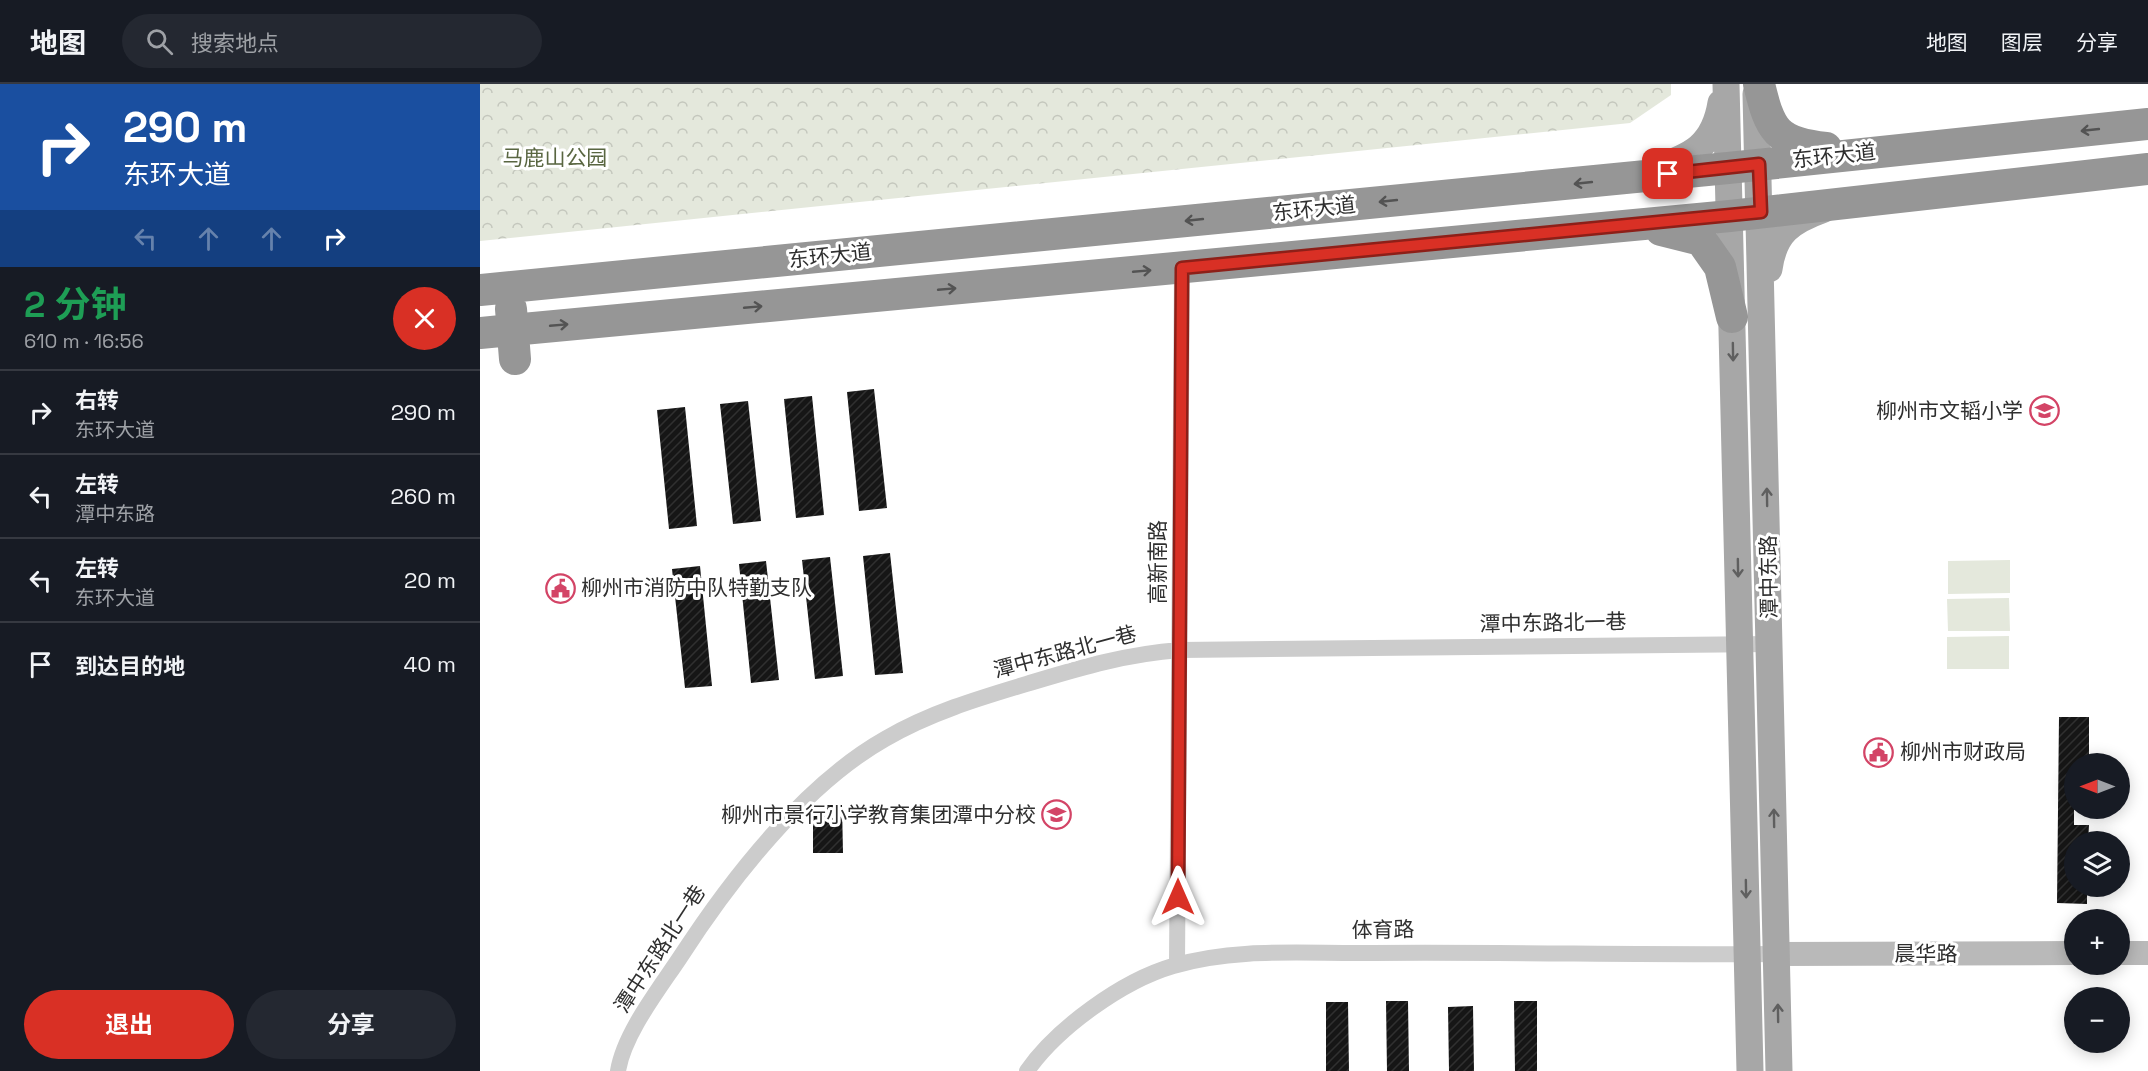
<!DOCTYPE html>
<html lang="zh">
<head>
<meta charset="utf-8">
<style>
	body { margin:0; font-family:"Space Grotesk","Noto Sans SC",sans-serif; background:#242831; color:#f1f3f6; height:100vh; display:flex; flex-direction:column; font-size:22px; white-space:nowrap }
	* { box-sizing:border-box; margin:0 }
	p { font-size:20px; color:#9ea1a6 }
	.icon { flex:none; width:33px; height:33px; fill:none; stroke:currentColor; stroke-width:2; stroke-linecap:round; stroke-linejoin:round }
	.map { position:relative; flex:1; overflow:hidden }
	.drawer { display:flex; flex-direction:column; background:#171b24; width:480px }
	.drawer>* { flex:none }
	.banner { background:#1a4fa0; color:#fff; overflow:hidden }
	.needle { width:39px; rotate:270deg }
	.controls { position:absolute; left:1584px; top:669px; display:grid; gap:12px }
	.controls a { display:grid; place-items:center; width:66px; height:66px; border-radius:50%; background:#171b24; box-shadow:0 3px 15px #0003; font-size:30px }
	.pin { position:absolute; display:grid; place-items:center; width:51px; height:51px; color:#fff; margin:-26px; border-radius:12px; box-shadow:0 3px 9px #0006 }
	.me { position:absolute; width:66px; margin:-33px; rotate:0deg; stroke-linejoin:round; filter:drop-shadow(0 0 4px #0008) }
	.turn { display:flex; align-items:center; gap:21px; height:126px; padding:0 24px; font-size:27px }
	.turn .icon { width:78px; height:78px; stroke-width:2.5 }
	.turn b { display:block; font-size:42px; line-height:51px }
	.lanes { display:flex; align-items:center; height:57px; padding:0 24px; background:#0003; justify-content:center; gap:30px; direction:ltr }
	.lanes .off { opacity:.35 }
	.round { display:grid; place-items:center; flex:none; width:63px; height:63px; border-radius:32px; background:#242831 }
	.head { display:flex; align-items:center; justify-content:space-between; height:102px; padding:0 24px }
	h1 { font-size:36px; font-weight:700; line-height:45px; color:#1e9e55 }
	.action { display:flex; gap:12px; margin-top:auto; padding:12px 24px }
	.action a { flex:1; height:69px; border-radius:36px; background:#d93025; color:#fff; font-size:24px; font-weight:700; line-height:69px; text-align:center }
	.action a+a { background:#242831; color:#f1f3f6 }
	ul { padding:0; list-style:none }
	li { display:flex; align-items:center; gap:18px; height:84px; padding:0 24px; border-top:2px solid #363941 }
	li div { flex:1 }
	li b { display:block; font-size:22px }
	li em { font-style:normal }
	header { display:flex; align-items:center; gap:36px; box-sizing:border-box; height:84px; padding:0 30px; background:#171b24; border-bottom:2px solid #363941 }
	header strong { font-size:28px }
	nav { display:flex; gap:33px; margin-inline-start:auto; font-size:21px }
	.search { width:420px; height:54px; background:#242831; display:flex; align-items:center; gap:15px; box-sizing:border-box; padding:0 21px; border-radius:33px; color:#9ea1a6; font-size:22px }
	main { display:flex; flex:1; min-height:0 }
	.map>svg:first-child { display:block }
	.park { fill:url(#park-crowns) }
	.garden { fill:#e4e8dc }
	.building { fill:url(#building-hatch) }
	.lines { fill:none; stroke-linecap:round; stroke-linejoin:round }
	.street { stroke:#ccc; stroke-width:16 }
	.secondary { stroke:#b9b9b9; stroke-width:24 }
	.primary { stroke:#a7a7a7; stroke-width:27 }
	.highway { stroke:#969696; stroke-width:32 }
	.oneway { stroke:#535353 }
	.oneway2 { stroke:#5f5f5f }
	.route-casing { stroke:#8d1f18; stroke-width:15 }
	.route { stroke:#d93025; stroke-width:10 }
	.labels { text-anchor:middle; stroke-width:6; stroke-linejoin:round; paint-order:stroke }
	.street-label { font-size:21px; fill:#2f2f2f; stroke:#fff }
	.park-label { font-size:21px; fill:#596641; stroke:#fff }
	.poi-label { font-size:21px; fill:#2f2f2f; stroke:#fff; text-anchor:end }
</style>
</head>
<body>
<header>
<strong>地图</strong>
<div class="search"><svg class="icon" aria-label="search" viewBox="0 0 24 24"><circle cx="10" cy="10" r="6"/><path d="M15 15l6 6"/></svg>搜索地点</div>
<nav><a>地图</a><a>图层</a><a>分享</a></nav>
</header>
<main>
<section class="drawer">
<div class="banner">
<div class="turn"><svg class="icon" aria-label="right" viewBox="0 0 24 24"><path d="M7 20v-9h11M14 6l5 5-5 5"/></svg><div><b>290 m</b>东环大道</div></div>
<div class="lanes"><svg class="icon off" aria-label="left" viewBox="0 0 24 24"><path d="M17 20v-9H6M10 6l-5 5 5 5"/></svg><svg class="icon off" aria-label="ahead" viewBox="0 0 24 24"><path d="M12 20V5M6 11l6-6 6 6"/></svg><svg class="icon off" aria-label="ahead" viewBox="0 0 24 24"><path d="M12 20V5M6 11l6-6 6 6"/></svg><svg class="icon" aria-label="right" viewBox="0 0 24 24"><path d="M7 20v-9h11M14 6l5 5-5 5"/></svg></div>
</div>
<div class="head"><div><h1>2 分钟</h1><p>610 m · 16:56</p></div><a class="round" style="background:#d93025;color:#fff"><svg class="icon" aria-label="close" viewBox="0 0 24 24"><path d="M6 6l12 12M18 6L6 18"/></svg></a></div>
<ul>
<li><svg class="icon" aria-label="right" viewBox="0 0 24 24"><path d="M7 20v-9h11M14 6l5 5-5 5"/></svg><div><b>右转</b><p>东环大道</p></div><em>290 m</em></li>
<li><svg class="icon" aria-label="left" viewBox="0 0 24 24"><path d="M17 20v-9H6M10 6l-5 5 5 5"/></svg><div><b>左转</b><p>潭中东路</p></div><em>260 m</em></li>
<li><svg class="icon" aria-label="left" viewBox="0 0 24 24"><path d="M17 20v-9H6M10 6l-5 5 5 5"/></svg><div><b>左转</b><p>东环大道</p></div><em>20 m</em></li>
<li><svg class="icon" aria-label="arrive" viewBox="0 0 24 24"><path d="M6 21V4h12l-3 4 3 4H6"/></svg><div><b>到达目的地</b></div><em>40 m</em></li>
</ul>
<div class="action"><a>退出</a><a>分享</a></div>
</section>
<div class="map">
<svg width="1668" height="987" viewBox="0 0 1668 987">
	<defs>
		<pattern id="park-crowns" width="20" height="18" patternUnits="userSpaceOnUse" patternTransform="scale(1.5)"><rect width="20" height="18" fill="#e4e8dc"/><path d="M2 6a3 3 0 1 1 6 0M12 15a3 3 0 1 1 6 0" fill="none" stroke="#c4c7bd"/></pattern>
		<pattern id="building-hatch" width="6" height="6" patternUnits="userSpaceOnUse" patternTransform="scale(1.5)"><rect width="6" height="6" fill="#161616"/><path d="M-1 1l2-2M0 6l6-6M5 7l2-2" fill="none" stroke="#303030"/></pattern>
	</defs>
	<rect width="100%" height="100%" fill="#fff"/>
	<path class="park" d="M0,0H1191V11L1150,39L0,157Z"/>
	<path class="garden" d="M1530,476V509L1468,510V477Z
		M1529,514L1530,547H1468L1467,515Z
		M1529,552V585H1467V553Z"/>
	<path class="building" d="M394,305L407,424L379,427L367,308Z
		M332,312L344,431L316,434L304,315Z
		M268,317L281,437L253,440L240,320Z
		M205,323L217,442L189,445L177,326Z
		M410,469L423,589L395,591L383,472Z
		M350,473L363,592L335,595L322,476Z
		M286,477L299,596L271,599L259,480Z
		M220,482L232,602L205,604L192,485Z
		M1579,633H1609V680H1594V741H1609L1608,758H1594V802H1607V820L1577,819Z
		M336,721H362L363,769H333V724Z
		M906,917H928L929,987H907Z
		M1034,917H1057V987H1035Z
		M846,918H868L869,987H846Z
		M993,922L994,987H969L968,923Z"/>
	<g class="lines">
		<path class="street" d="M697,881L702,184
			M138,987C144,949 180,904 201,872C251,795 324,701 405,655C451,628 503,613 553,598C603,583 647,570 700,566L1290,560
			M547,987C577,944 642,897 693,882C757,863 826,870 892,869C1027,868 1162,871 1297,870"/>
		<path class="secondary" d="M1640,869H1668
			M1297,870L1594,869"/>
		<path class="primary" d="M1246,0L1270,987
			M1276,10L1299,987
			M1174,85C1212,72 1234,62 1241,19
			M1289,185C1294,148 1311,137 1344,125"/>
		<path class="highway" d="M1279,0C1290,46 1296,59 1346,64
			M1181,146L1221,156L1240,183L1252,233
			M0,206L1248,84L1668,40
			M31,225L35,275
			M0,249L1250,132L1668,85"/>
	</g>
	<defs><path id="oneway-shaft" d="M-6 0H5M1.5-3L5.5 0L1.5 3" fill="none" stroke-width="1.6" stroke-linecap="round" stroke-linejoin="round" transform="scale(1.5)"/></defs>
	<g class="oneway">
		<use href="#oneway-shaft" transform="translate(1610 46) rotate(174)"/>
		<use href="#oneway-shaft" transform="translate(1103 99) rotate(174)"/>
		<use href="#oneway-shaft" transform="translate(908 117) rotate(174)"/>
		<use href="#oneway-shaft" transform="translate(714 136) rotate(174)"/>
		<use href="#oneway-shaft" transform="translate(662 187) rotate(-5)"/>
		<use href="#oneway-shaft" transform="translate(467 205) rotate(-5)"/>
		<use href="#oneway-shaft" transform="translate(273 223) rotate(-5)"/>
		<use href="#oneway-shaft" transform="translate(79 241) rotate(-5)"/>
	</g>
	<g class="oneway2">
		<use href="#oneway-shaft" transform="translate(1253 268) rotate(89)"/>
		<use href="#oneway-shaft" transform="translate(1287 413) rotate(-91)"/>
		<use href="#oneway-shaft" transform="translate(1258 484) rotate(89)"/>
		<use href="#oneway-shaft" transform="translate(1294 734) rotate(-91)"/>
		<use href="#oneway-shaft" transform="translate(1266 805) rotate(89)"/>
		<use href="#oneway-shaft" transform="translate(1298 929) rotate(-91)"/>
	</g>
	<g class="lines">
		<defs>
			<path id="route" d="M698,813L702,184L1281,128L1279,80L1188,90"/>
		</defs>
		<use href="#route" class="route-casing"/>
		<use href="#route" class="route"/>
	</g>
	<defs>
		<symbol id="school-ring" viewBox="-11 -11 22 22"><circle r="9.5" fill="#fff" stroke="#d34466" stroke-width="1.5"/><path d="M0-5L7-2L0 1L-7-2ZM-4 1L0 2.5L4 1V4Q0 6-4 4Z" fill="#d34466"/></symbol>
		<symbol id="civic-ring" viewBox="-11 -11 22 22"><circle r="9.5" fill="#fff" stroke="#d34466" stroke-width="1.5"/><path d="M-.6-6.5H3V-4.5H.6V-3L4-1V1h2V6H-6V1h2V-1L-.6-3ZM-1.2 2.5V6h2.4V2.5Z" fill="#d34466"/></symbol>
	</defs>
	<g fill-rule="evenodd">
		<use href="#school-ring" x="1548" y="310" width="33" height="33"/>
		<use href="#civic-ring" x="64" y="488" width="33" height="33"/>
		<use href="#civic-ring" x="1382" y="652" width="33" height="33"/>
		<use href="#school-ring" x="560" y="714" width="33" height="33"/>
	</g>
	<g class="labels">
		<g class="street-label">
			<text transform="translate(1354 72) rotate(-6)" y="7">东环大道</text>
			<text transform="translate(834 125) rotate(-6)" y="7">东环大道</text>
			<text transform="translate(350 172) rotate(-6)" y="7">东环大道</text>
			<text transform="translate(678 478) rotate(-90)" y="7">高新南路</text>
			<text transform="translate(1289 493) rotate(-91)" y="7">潭中东路</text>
			<text transform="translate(1073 539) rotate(-1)" y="7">潭中东路北一巷</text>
			<text transform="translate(585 568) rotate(-15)" y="7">潭中东路北一巷</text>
			<text transform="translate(903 846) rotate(-1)" y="7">体育路</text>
			<text transform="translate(180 865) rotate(-57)" y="7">潭中东路北一巷</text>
			<text x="1446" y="877">晨华路</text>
		</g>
		<g class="park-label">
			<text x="75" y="81">马鹿山公园</text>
		</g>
		<g class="poi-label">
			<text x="1543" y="334">柳州市文韬小学</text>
			<text x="101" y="511" text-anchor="start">柳州市消防中队特勤支队</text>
			<text x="1420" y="675" text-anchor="start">柳州市财政局</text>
			<text x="556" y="738">柳州市景行小学教育集团潭中分校</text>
		</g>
	</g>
</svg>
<div class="controls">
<a><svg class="needle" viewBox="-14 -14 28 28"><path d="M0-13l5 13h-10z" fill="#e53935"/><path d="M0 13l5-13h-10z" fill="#9ea1a6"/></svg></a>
<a><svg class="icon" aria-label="layers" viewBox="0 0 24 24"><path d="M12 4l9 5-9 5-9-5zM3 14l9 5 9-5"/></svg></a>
<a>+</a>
<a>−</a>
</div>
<div class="pin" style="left:1188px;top:90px;background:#d93025"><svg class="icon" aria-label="arrive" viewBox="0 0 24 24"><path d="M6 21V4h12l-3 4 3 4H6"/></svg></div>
<svg class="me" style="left:698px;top:813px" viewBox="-20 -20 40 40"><path d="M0-17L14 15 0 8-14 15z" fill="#d93025" stroke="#fff" stroke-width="4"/></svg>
</div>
</main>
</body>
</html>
